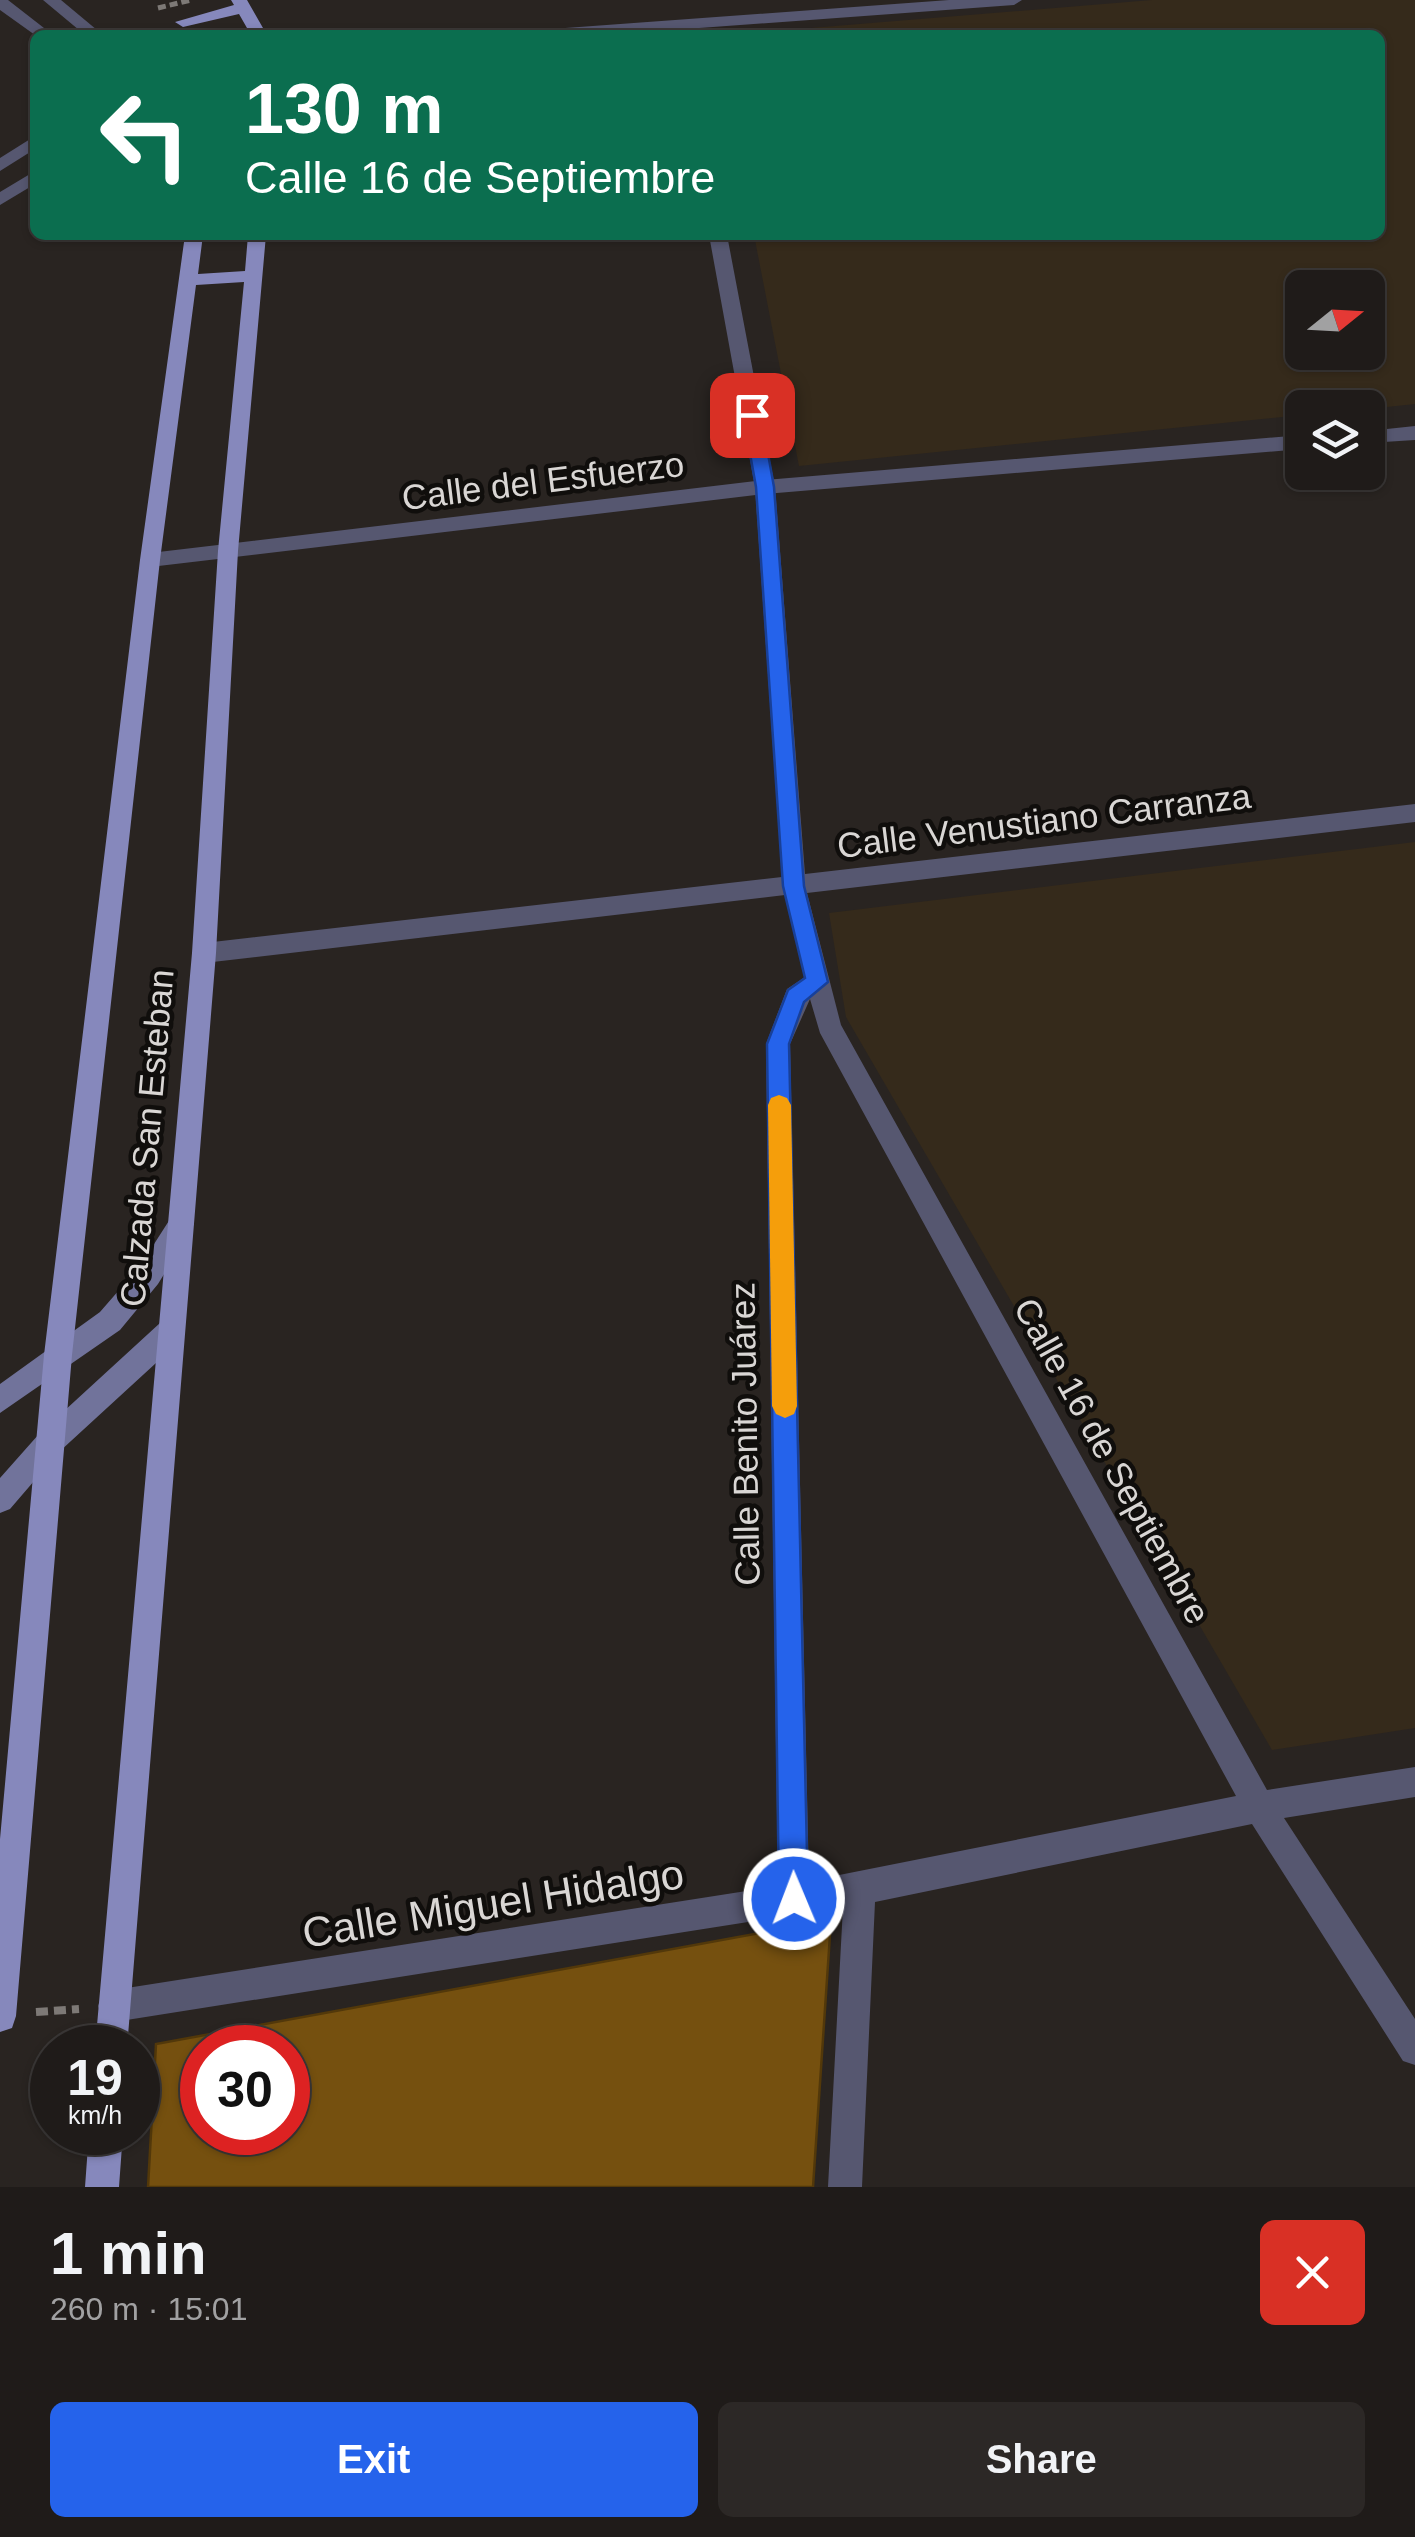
<!DOCTYPE html>
<html lang="en">
<head>
<meta charset="utf-8">
<style>
	body { margin:0; font-family:Arial,sans-serif; background:#2c2826; color:#f1f3f6; height:100vh; display:flex; flex-direction:column; font-size:38px; white-space:nowrap }
	* { box-sizing:border-box; margin:0 }
	p { font-size:32px; color:#a1a1a2 }
	.icon { flex:none; width:55px; height:55px; fill:none; stroke:currentColor; stroke-width:2; stroke-linecap:round; stroke-linejoin:round }
	.map { position:relative; height:2187px; overflow:hidden }
	.details { display:flex; flex-direction:column; background:#1f1b19; flex:1 }
	.details>* { flex:none }
	.banner { position:absolute; left:30px; top:30px; width:1355px; height:210px; border-radius:15px; box-shadow:0 2px 8px #0004,0 0 0 2px #3c3938; background:#0b6e4f; color:#fff; overflow:hidden }
	.needle { width:65px; rotate:72deg }
	.buttons { position:absolute; left:1285px; top:270px; display:grid; gap:20px }
	.buttons a { display:grid; place-items:center; width:100px; height:100px; border-radius:15px; background:#1f1b19; box-shadow:0 2px 8px #0004,0 0 0 2px #3c3938; font-size:50px }
	.speed { position:absolute; left:30px; top:2025px; display:flex; gap:20px; font-size:50px; font-weight:700; text-align:center }
	.speed>* { display:grid; place-content:center; width:130px; height:130px; border-radius:50%; background:#1f1b19; box-shadow:0 2px 8px #0004,0 0 0 2px #3c3938; line-height:1 }
	.speed small { font-size:25px; font-weight:400 }
	.speed .limit { border:15px solid #d22; background:#fff; color:#111 }
	.pin { position:absolute; display:grid; place-items:center; width:85px; height:85px; color:#fff; margin:-42px; border-radius:20px; box-shadow:0 5px 15px #0006 }
	.me { position:absolute; width:110px; margin:-55px; rotate:359deg; stroke-linejoin:round; filter:drop-shadow(0 0 8px #0008) }
	.turn { display:flex; align-items:center; gap:35px; height:210px; padding:0 50px; font-size:45px }
	.turn .icon { width:130px; height:130px; stroke-width:2.5 }
	.turn b { display:block; font-size:70px; line-height:85px }
	.round { display:grid; place-items:center; flex:none; width:105px; height:105px; border-radius:15px; background:#2c2826 }
	.summary { display:flex; align-items:center; justify-content:space-between; height:170px; padding:0 50px }
	h1 { font-size:60px; font-weight:800; line-height:75px }
	.action { display:flex; gap:20px; margin-top:auto; padding:20px 50px }
	.action a { flex:1; height:115px; border-radius:15px; background:#2563eb; color:#fff; font-size:40px; font-weight:800; line-height:115px; text-align:center }
	.action a+a { background:#2c2826; color:#f1f3f6 }
	.map>svg:first-child { display:block }
	.industrial { fill:#352a1b; fill-rule:evenodd }
	.building { fill:#75500f; stroke:#52380a; stroke-width:2.5; fill-rule:evenodd }
	.lines { fill:none; stroke-linecap:round; stroke-linejoin:round }
	.path { stroke:#7d7976; stroke-width:8; stroke-dasharray:12 6; stroke-linecap:butt }
	.minor { fill:#565770; fill-rule:evenodd }
	.tertiary { fill:#565770; fill-rule:evenodd }
	.secondary { fill:#71739b; fill-rule:evenodd }
	.primary { fill:#8688bc; fill-rule:evenodd }
	.path-bridge { stroke:#7d7976; stroke-width:5; stroke-dasharray:8 4; stroke-linecap:butt }
	.route { fill:#2563eb; stroke:#184099; stroke-width:2.5 }
	.slow { fill:#f59e0b }
	.labels { text-anchor:middle; stroke-width:9; stroke-linejoin:round; paint-order:stroke }
	.street-label { font-size:35px; fill:#d9d6d4; stroke:#100e0c }
	.near-street-label { font-size:42px; fill:#d9d6d4; stroke:#100e0c }
</style>
</head>
<body>
<div class="map">
<svg width="1415" height="2187" viewBox="0 0 1415 2187">
	<rect width="100%" height="100%" fill="#292421"/>
	<path class="industrial" d="M1152,0H1415V404L1368,409L1302,408V415L799,466L754,235H1380V35H727ZM1302,288H1368V352H1302Z
		M1415,842V1728L1272,1750L846,1017L829,913Z"/>
	<path class="building" d="M831,1920L813,2187H148L156,2044ZM202,2048H288V2132H202Z"/>
	<g class="lines">
		<path class="path" d="M36,2012L79,2009"/>
		<path class="minor" d="M0,0H8L53,35H35L0,10Z
			M43,0H61L103,35H85Z
			M949,0H1022L1014,5L604,35H530L538,30Z
			M35,136V149L0,171V158Z
			M35,171V184L0,205V192Z
			M709,235H727L775,487L805,874L1415,804V822L807,893L841,1025L1267,1790L1415,1767V1797L1284,1818L1415,2019V2065L1403,2061L1252,1824L875,1902L862,2187H828L843,1907L114,2022L102,2018L98,2006L102,1994L114,1990L778,1886L766,1044L787,989L805,977L785,895L204,963L196,960L192,953L196,946L204,943L782,877L755,487ZM810,999L820,1033L1236,1796L809,1881L790,1044Z"/>
		<path class="tertiary" d="M1415,426V440L1368,443V431Z
			M1302,435V449L765,494L150,567L140,560L150,553L765,480Z"/>
		<path class="secondary" d="M181,1212L190,1216L194,1224L190,1232L158,1284L120,1330L0,1413V1384L100,1312L140,1266L172,1216Z
			M170,1320L180,1323L183,1332L180,1341L59,1452L10,1509L0,1513V1478L39,1434L160,1323Z"/>
		<path class="primary" d="M231,0H247L267,35H251L239,14L183,27L175,22L234,5Z
			M185,235H203L198,274L245,271L248,235H266L238,551L216,953L127,2048H95L192,953L218,551L244,282L196,285L160,560L72,1355L16,2016L12,2028L0,2032V1839L44,1355L140,560Z
			M89,2132H123L119,2187H85Z"/>
		<path class="path-bridge" d="M158,8L191,0"/>
	</g>
	<path class="route" d="M752,409L761,415L774,487L804,886L828,982L804,1002L789,1044L808,1899L804,1909L794,1914L784,1909L779,1899L767,1044L788,990L805,978L783,886L756,487L743,415Z"/>
	<path class="slow" d="M779,1095L787,1098L791,1105L797,1406L794,1414L785,1418L776,1414L772,1406L768,1105L771,1098Z"/>
	<g class="labels">
		<g class="street-label">
			<text transform="translate(543 481) rotate(-7)" y="12">Calle del Esfuerzo</text>
			<text transform="translate(1044 821) rotate(-7)" y="12">Calle Venustiano Carranza</text>
			<text transform="translate(147 1138) rotate(-85)" y="12">Calzada San Esteban</text>
			<text transform="translate(745 1434) rotate(-91)" y="12">Calle Benito Juárez</text>
			<text transform="translate(1112 1461) rotate(61)" y="12">Calle 16 de Septiembre</text>
		</g>
		<g class="near-street-label">
			<text transform="translate(493 1903) rotate(-9)" y="15">Calle Miguel Hidalgo</text>
		</g>
	</g>
</svg>
<div class="buttons">
<a><svg class="needle" viewBox="-14 -14 28 28"><path d="M0-13l5 13h-10z" fill="#e53935"/><path d="M0 13l5-13h-10z" fill="#a1a1a2"/></svg></a>
<a><svg class="icon" aria-label="layers" viewBox="0 0 24 24"><path d="M12 4l9 5-9 5-9-5zM3 14l9 5 9-5"/></svg></a>
</div>
<div class="speed"><div>19<small>km/h</small></div><div class="limit">30</div></div>
<div class="pin" style="left:752px;top:415px;background:#d93025"><svg class="icon" aria-label="arrive" viewBox="0 0 24 24"><path d="M6 21V4h12l-3 4 3 4H6"/></svg></div>
<svg class="me" style="left:794px;top:1899px" viewBox="-20 -20 40 40"><circle r="17" fill="#2563eb" stroke="#fff" stroke-width="3"/><path d="M0-11L8 9 0 5-8 9z" fill="#fff"/></svg>
<div class="banner">
<div class="turn"><svg class="icon" aria-label="left" viewBox="0 0 24 24"><path d="M17 20v-9H6M10 6l-5 5 5 5"/></svg><div><b>130 m</b>Calle 16 de Septiembre</div></div>
</div>
</div>
<section class="details">
<div class="summary"><div><h1>1 min</h1><p>260 m · 15:01</p></div><a class="round" style="background:#d93025;color:#fff"><svg class="icon" aria-label="close" viewBox="0 0 24 24"><path d="M6 6l12 12M18 6L6 18"/></svg></a></div>
<div class="action"><a>Exit</a><a>Share</a></div>
</section>
</body>
</html>
